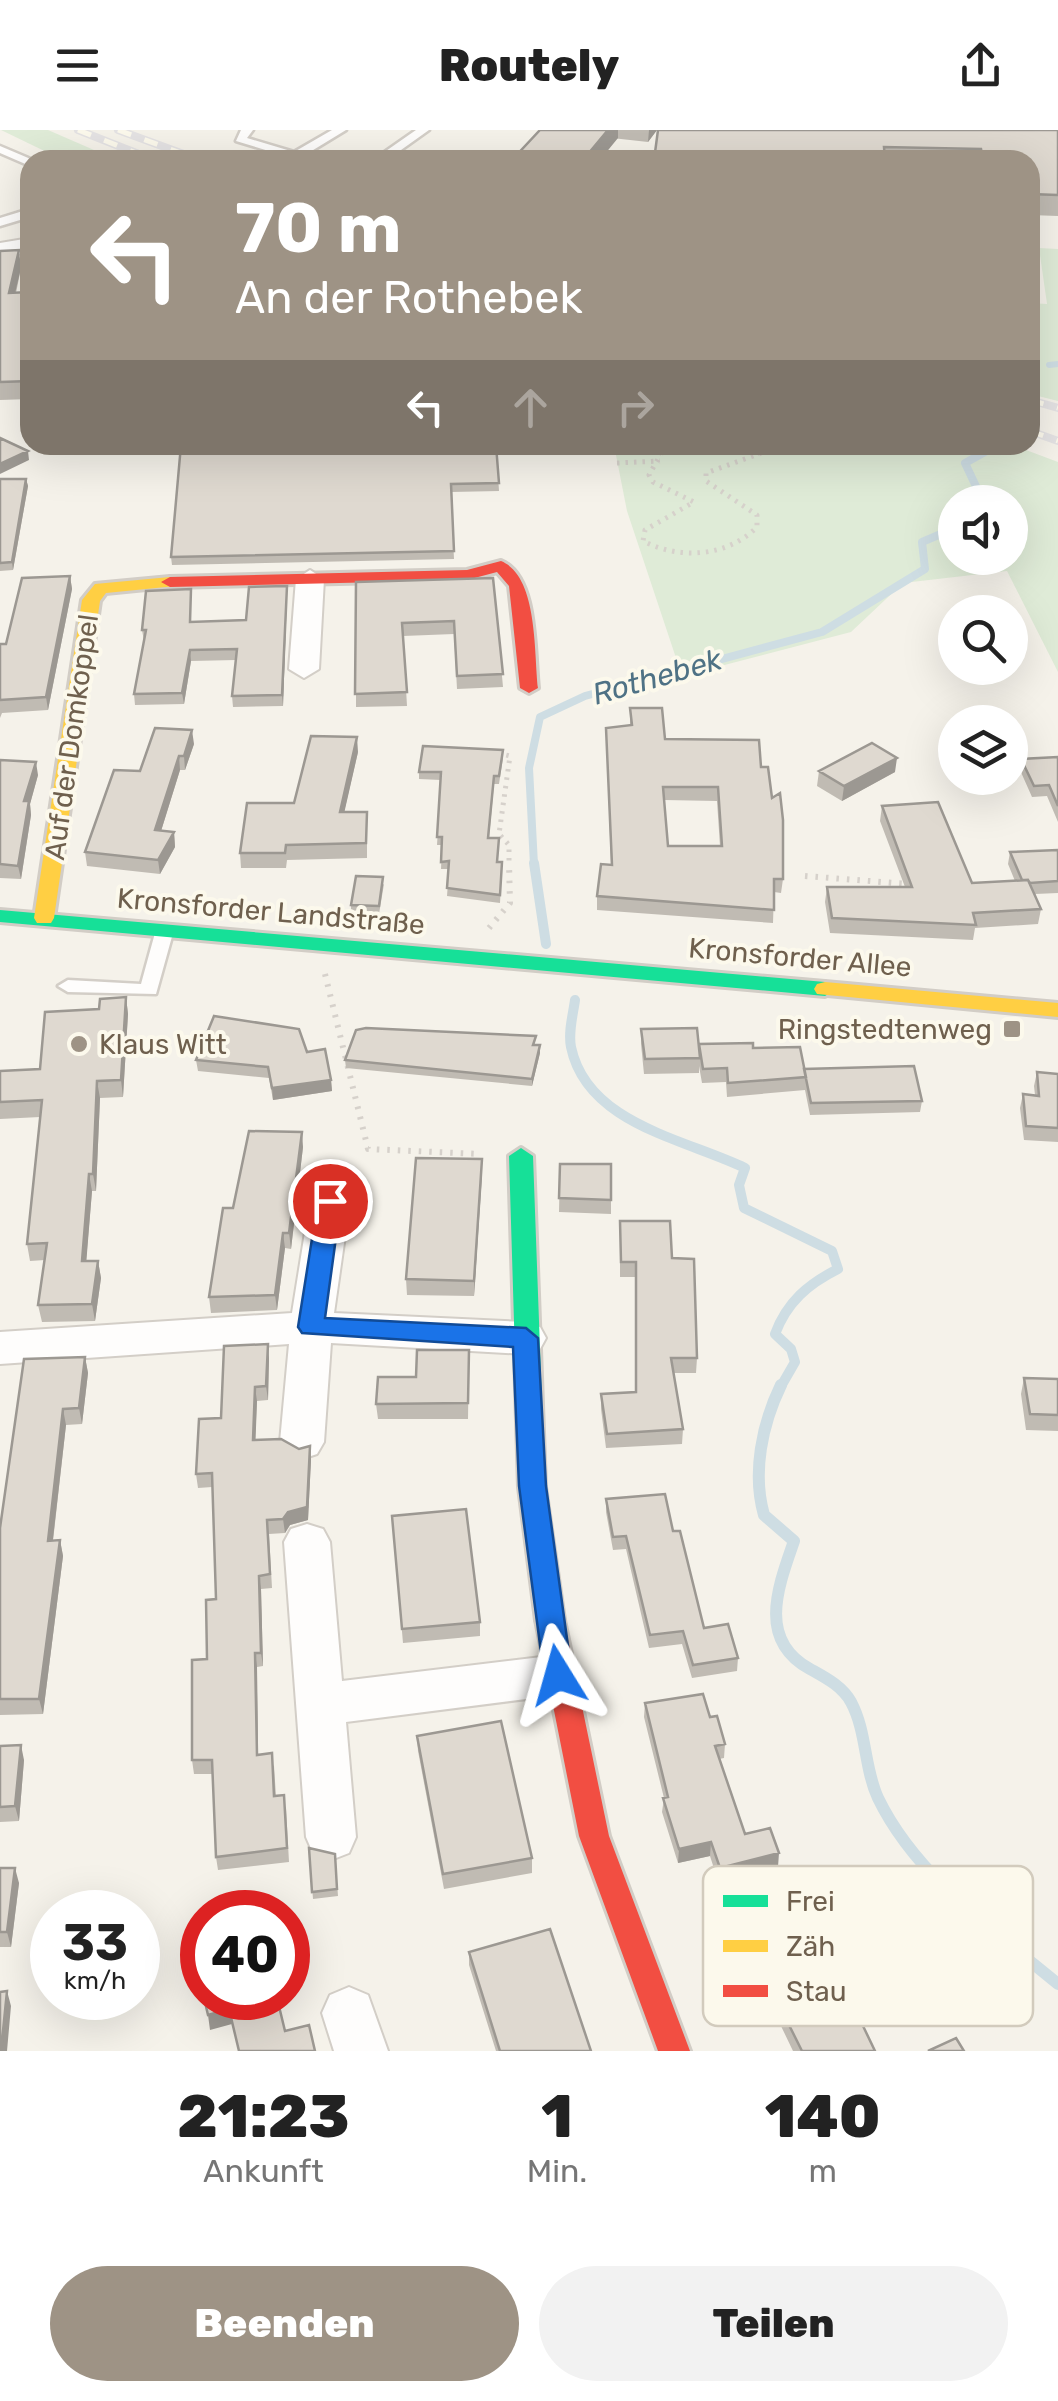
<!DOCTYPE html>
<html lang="de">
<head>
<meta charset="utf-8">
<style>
	body { margin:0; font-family:Rubik,sans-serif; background:#f2f2f2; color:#222; height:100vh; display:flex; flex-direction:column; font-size:38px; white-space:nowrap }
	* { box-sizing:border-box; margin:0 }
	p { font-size:32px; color:#767676 }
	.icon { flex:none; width:55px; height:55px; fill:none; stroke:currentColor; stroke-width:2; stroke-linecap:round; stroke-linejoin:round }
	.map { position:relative; height:1921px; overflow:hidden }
	.drawer { display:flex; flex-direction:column; background:#fff; flex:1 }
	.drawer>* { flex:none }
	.top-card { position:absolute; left:20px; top:20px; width:1020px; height:305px; border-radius:30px; box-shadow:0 10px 40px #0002; background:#9e9385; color:#fff; overflow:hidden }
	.tools { position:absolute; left:938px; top:355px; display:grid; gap:20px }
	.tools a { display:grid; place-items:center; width:90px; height:90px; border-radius:50%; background:#fff; box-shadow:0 10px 40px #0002; font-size:50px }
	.speed { position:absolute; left:30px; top:1760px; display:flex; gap:20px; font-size:50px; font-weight:700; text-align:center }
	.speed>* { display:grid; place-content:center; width:130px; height:130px; border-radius:50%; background:#fff; box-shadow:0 10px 40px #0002; line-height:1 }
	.speed small { font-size:25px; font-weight:400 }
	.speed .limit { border:15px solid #d22; background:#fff; color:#111 }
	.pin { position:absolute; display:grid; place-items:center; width:85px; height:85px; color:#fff; margin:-42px; border:5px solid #fff; border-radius:50%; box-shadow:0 2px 10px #0007 }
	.me { position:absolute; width:110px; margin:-55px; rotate:352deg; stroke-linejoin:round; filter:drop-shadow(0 0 8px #0008) }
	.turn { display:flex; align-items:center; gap:35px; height:210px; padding:0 50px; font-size:45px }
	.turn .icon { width:130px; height:130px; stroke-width:2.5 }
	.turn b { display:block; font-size:70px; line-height:85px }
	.lanes { display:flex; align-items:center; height:95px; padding:0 50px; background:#0003; justify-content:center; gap:50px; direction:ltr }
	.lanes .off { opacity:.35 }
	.eta { display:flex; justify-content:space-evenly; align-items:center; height:170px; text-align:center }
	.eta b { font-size:60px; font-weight:800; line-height:70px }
	.cta { display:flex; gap:20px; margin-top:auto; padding:20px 50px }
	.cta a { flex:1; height:115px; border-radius:60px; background:#9e9385; color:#fff; font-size:40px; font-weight:800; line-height:115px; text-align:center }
	.cta a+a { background:#f2f2f2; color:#222 }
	header { display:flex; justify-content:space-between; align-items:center; height:130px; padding:0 50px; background:#fff; font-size:45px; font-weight:800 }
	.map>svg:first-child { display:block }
	.green { fill:#dfebd7; fill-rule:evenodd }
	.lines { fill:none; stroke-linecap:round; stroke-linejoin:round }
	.stream-far3 { stroke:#cedde3; stroke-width:6 }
	.stream-far2 { stroke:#cedde3; stroke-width:8 }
	.stream-far1 { stroke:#cedde3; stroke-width:10 }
	.stream { stroke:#cedde3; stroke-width:12 }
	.lane-casing { stroke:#d3cec7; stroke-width:5 }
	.street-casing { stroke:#d3cec7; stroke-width:4 }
	.fast-casing { stroke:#d2cdc6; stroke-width:6 }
	.slow-casing { stroke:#d2cdc6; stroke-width:6 }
	.jam-casing { stroke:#d2cdc6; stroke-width:6 }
	.path-far2 { stroke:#d6d1cb; stroke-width:4; stroke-dasharray:1 5; stroke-linecap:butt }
	.path-far1 { stroke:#d6d1cb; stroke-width:5; stroke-dasharray:2.5 6; stroke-linecap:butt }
	.path { stroke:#d6d1cb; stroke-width:6; stroke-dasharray:2.5 8; stroke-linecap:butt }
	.lane { fill:#fefdfc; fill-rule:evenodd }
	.street { fill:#fefdfc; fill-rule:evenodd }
	.fast { fill:#16e098; fill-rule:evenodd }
	.slow { fill:#ffcf43; fill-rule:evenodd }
	.jam { fill:#f24e42; fill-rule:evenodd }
	.rail-casing { stroke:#e4e2e3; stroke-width:8 }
	.rail { stroke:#fcf9ec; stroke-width:5; stroke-dasharray:14; stroke-linecap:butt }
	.wall { fill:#c0bbb3; fill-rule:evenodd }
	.shaded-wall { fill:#9c9892 }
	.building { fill:#dfd9d0; stroke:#9c9892; stroke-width:2.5; fill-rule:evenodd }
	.route { fill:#1a73e8; stroke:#114b97; stroke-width:2.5 }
	.poi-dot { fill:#9e9385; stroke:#fcf9ec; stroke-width:4 }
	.labels { text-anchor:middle; stroke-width:8; stroke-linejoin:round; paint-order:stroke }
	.street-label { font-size:28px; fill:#6f604e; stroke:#fcf9ec }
	.poi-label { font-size:28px; fill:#6f604e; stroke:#fcf9ec; text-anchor:end }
	.water-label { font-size:30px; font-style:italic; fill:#4f7285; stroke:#fcf9ec }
	.key { fill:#fcf9ec; stroke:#d2cbbd; stroke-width:2.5 }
	.key-label { font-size:28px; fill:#6f604e }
</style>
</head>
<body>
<header><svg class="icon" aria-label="menu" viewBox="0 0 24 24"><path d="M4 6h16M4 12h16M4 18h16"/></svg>Routely<svg class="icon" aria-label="share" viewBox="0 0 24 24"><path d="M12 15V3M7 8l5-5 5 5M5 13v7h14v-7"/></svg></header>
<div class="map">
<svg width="1058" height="1921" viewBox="0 0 1058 1921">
	<rect width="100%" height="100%" fill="#f5f2ea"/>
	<path class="green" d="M1,0H48L117,30H63Z
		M1039,118L1058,119V271L1030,264V173L1047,174Z
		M614,315H1013L1058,332V542L1007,441L903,453L851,502L682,546L627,381ZM955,372H1010V428H955Z"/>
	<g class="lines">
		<path class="stream-far3" d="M1049,235L1058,234
			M981,324L987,321"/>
		<path class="stream-far2" d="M976,372L981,367L965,333L985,322
			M534,735L529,638L540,587L585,566L822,502L925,439L922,412L955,398"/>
		<path class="stream-far1" d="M534,733L546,814
			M575,870C573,885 568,902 571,917C587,994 685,1009 745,1038L739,1055L744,1078L832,1121L838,1139C808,1154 787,1172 775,1204L791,1219L795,1232L780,1258"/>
		<path class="stream" d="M781,1255C762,1294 752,1343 764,1385L794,1411C778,1457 757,1510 810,1539C826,1548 842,1556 851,1572C867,1602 864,1638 878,1668C915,1745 994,1801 1058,1854"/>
		<defs>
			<path id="lane" d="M241,0H253L247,8L294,22L332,0H346L305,25L316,30L295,29L236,11Z
				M416,0H429L387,30H373Z
				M0,16L33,30H30V36L0,23Z
				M30,72V87L0,96V88L23,81L26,74Z
				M164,797L173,803L156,864L68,862L58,856L68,850L141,854L155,803Z"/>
			<path id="street" d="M30,108V122L0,127V113Z
				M310,440L324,449L319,539L304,548L289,539L296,449Z
				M330,1057L344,1061L350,1071L334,1183L525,1192L540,1197L546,1208L540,1219L525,1224L331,1213L324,1312L317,1324L302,1329L287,1324L280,1312L289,1214L0,1234V1202L292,1183L310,1071L316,1061Z
				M307,1394L323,1399L330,1412L342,1551L558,1525L575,1531L582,1545L575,1559L558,1565L346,1592L356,1707L349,1723L331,1730L313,1723L306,1707L284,1412L291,1399Z
				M349,1857L368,1865L388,1921H334L322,1883L330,1865Z"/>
			<path id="fast" d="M0,780L825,852L836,859L825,866L0,792Z
				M521,1018L533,1026L545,1357L564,1490L560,1498L550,1502L540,1498L536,1490L519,1357L509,1026Z"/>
			<path id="slow" d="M170,447L179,452L176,456L106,463L100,471L54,788L51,793H37L34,788L82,470L95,454Z
				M825,852L1058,873V887L817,864L814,859L817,854Z"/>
			<path id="jam" d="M501,431C538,446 534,522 538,558L529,563L520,558L509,456L497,442L467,450L170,457L161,452L170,447L467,440Z
				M550,1478L560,1482L564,1490L609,1706L690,1921H658L579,1706L536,1490L540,1482Z"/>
		</defs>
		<use href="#lane" class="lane-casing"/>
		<use href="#street" class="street-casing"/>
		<use href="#fast" class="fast-casing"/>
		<use href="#slow" class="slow-casing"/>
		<use href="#jam" class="jam-casing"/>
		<path class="path-far2" d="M754,315L764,322L757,324
			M659,324L674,315"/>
		<path class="path-far1" d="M662,322L649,345L653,352L694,372L645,400L643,411C680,430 727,427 757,397V385L706,351V343L764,322
			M617,333L660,331
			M498,623L510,626L499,704L509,715V735"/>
		<path class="path" d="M805,746L908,754
			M489,798L510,773L509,733
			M325,844L368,1019L480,1024"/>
		<use href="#lane" class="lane"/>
		<use href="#street" class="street"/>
		<use href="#fast" class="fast"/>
		<use href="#slow" class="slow"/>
		<use href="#jam" class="jam"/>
		<defs>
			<path id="rail" d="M78,0L154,30
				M118,0L200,30
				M1030,270L1058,278
				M1030,301L1058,311"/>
		</defs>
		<use href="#rail" class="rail-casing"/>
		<use href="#rail" class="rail"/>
	</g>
	<path class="wall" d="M540,0H657L648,12Z
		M1058,0V86L1030,85V30H654Z
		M0,121L21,138L16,163L30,162V269L0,270Z
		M496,315L499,361L451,362L454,429L172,435L171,427Z
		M0,349H26L28,356L13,440L0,441Z
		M70,446L72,459L48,580L2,583L0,588V514H6Z
		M493,448L503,557L457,559L454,504L403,506L407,576L356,577V452Z
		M287,456L283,576L233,577L232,566L236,530L191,531L184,574L135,575L134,564L144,511L142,500L191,459V492L246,490Z
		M630,578L665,609L761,637L783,749L781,763L774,762L773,793L597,780V766L611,735L606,598L630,595ZM664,670L717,671L720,716H668Z
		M194,614L185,640H180L161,701L174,702L175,717L160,744L87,736L85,722L140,641Z
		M358,622L344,682H367V728L287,730L286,738H241L240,723L294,673Z
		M1058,627V692L1047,666L1032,667L1020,640L1021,629Z
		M503,628L499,654H494L489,708L498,732H502L500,773L447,766L449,739H441L442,715H437L441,650L419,649V642Z
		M0,630L38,645L30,674L31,685L21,749L0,748Z
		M819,641L895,642L842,671L817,656Z
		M882,676L972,753L1015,751L1008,734L1010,722L1058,720V763L1035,764L1041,779L1038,794L975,798L973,810L830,803L825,772L827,757H905L880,691Z
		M384,754L379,784L351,783V775Z
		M126,867L128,884L123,967L100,968L96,1061H92L86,1131H98L101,1148L95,1191L42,1192L38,1175L45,1130L30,1131L27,1114L40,987L0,989V941L40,939L99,879Z
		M641,899L699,914L753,918L804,939L922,971L920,982L810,985L805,960L727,967L726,952L702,953L699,936V943L644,944L641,914Z
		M536,915L540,923L532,956L346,938L345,930Z
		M307,922L331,950L332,961L273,970L269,948L198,941L196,930Z
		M1037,942L1058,944V1012L1024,1010L1020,978L1023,964L1035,965L1034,956Z
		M303,1017L291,1119L285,1118L277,1180L211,1183L209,1167L233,1078Z
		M482,1029L474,1166L407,1165L406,1149Z
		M560,1034H611V1084L559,1082Z
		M620,1091L672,1128L697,1228L696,1243H673L683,1299L682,1314L606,1318L601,1279V1264L635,1262V1147H620Z
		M469,1220L468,1289H378L376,1274L416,1247Z
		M85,1227L88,1243L82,1294L66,1295L53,1411L60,1410L63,1426L43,1584L0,1585V1398Z
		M269,1228L268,1270L257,1271L255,1310L299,1319L310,1316L311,1330L308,1390L290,1395L285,1403L269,1404L272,1458L261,1459L263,1536L257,1537L258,1625L274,1636L276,1666L286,1678L289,1732L218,1740L216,1727L213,1644H194L192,1630L216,1469L212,1357L198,1358L196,1344L221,1288Z
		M1024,1248L1058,1249V1301L1026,1300L1021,1264Z
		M606,1369L673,1401L704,1498L738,1528L737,1541L692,1548L682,1514L649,1518L626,1419L613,1420L606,1382Z
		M392,1386L480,1492V1506L403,1513Z
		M645,1573L710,1587L725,1614L724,1628L719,1629L745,1704L778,1737L718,1751L710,1726L678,1733L662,1682L664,1668L644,1587Z
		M417,1606L532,1728V1743L444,1759L418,1621Z
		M0,1616L24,1630L19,1691L0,1692Z
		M309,1718L335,1724L338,1766L313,1769Z
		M0,1738L19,1753L11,1817H0Z
		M728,1799L829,1824L898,1838L846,1860L875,1921H793L769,1871L763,1874L727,1813Z
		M469,1822L591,1921H496L469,1835Z"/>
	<path class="shaded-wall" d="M608,0H618V8L600,30H583Z
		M649,0H657L648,12Z
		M19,120L21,138L11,180L9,163Z
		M28,321L29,330L0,344V334Z
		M26,349L28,356L13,440L12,432Z
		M70,446L72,459L48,580L46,567Z
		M287,456V467L283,576L282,565Z
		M190,520L191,531L184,574L182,563Z
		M192,600L194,614L185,640L184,626Z
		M357,607L358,622L341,697L340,682Z
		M179,626L180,640L157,714L155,700Z
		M897,628L895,642L842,671L844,656Z
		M36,632L38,645L30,674L31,685L21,749L18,736L24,671Z
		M174,702L175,717L160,744L158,730Z
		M126,867L128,884L123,967L121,950Z
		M540,915V923L532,956V949Z
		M331,950L332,961L273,970L272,958Z
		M97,951L100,968L96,1061L93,1044Z
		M302,1002L303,1017L291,1119L289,1103Z
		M482,1029V1045L474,1166V1151Z
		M89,1044L92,1061L85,1148L82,1131Z
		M283,1103L285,1118L277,1180L275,1165Z
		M98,1131L101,1148L95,1191L92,1174Z
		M268,1214L269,1228L268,1270L266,1256Z
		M85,1227L88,1243L82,1294L79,1278Z
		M255,1257L257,1271L255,1324L253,1310Z
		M63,1279L66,1295L51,1426L48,1411Z
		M310,1316L311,1330L308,1390L290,1395L285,1403L283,1389L288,1382Z
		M60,1410L63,1426L43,1584L39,1569Z
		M259,1446L261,1459L263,1536L261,1523Z
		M255,1523L257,1537L258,1638L257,1625Z
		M21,1615L24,1630L19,1691L15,1676Z
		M711,1712L710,1726L678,1733L679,1719Z
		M779,1723L778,1737L718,1751L720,1738Z
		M15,1738L19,1753L11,1817L7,1802Z
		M901,1825L898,1838L838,1864L841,1850Z
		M770,1857L769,1871L763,1874L765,1860Z
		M7,1861L11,1876L7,1921H1Z
		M229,1879L232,1894L210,1900L208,1885Z"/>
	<path class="building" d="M540,0H608L583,30H512Z
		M658,0H1058V65L1030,64V30H983L981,19L884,17L885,30H654Z
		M64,26L74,30H52Z
		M19,120L9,163L30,162V251L0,252V121Z
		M0,308L28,321L0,334Z
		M181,315H496L499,353L451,354L454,421L171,427Z
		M0,349H26L12,432L0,433Z
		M70,446L46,567L0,570V514H6L22,448Z
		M493,448L503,544L457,546L454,491L402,493L407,562L355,564L356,452Z
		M287,456L282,565L232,566L237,519L190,520L182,563L134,564L146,500H142L146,461L191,459L190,492L246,490L249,457Z
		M630,578H662L665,609L759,610L761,637H768L772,668L780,663L783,690V749H774V780L597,766L601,734L612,735L606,598L632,595ZM663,657H718L722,716H668Z
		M155,598L192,600L184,626H179L155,700L174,702L158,730L85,722L114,640L140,641Z
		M311,606L357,607L340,682H367L366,713L286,715L285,723H240L247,673H294Z
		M872,613L897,628L844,656L819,641Z
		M423,616L503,620L499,646H494L488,708H499L497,732H502L500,765L447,758L449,731L441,732L442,707H437L441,642H419Z
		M1058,627V676L1049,655L1034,656L1021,629Z
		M0,630L36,632L24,671H29L18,736L0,734Z
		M938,672L972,753L1028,750L1041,779L973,783L976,795L832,788L827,757H912L882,676Z
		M1058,720V751L1030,753L1028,750H1022L1010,722Z
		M356,746L383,747L379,776L351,775Z
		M126,867L121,950L97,951L93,1044H89L82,1131H98L92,1174L38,1175L47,1113L27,1114L42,970L0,972V941L40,939L45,882L99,879L100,869Z
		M214,886L299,899L307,922L325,919L331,950L272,958L268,937L196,930Z
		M366,898L536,906L533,915H540L532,949L345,930L356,900Z
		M697,898L700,928L645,929L641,899Z
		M753,913V918L800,917L806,947L728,953L727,938L703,939L699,914Z
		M914,936L922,971L811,973L804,939Z
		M1037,942L1058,944V998L1026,996L1023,964L1039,966Z
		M249,1001L302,1002L289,1103H283L275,1165L209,1167L223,1078H233Z
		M416,1028L482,1029L474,1151L406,1149Z
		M560,1034H611V1070L559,1068Z
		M620,1091H670L672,1128L694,1129L697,1228H671L683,1299L607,1304L601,1264L636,1262V1132H621Z
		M268,1214L266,1256L255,1257L253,1310L281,1309L299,1319L310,1316L307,1377L288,1382L283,1389L267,1390L270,1444L259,1446L261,1523H255L257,1625L272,1623L274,1666L284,1665L287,1718L216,1727L212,1630H192V1530L207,1529L206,1470L216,1469L212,1343L196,1344L199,1289L221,1288L224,1216Z
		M417,1220H469L468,1273L376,1274L378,1247H416Z
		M85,1227L79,1278L63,1279L48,1411L60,1410L39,1569H0V1398L24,1229Z
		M1024,1248L1058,1249V1285L1030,1284Z
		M665,1364L673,1401H680L704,1498L728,1494L738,1528L693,1535L683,1501L650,1505L626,1406L613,1407L606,1369Z
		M466,1379L480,1492L402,1499L392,1386Z
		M703,1564L710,1587L717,1586L725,1614L715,1616L745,1704L770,1698L779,1723L720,1738L711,1712L679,1719L663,1668L668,1667L645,1573Z
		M501,1591L532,1728L443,1744L417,1606Z
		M21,1615L15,1676L0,1677V1616Z
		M309,1718L335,1724L337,1759L312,1762Z
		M0,1738H15L7,1802H0Z
		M794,1769L829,1824L888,1800L901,1825L841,1850L875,1921H802L770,1857L765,1860L728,1799Z
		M550,1799L591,1921H500L469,1822Z
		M202,1809V1861L193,1812Z
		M7,1861L1,1921H0V1862Z
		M204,1868H277L285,1901L309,1895L315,1921H239L229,1879L208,1885Z
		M956,1908L964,1921H928Z"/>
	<path class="route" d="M330,1063L341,1071L325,1188L526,1198L538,1208L546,1356L572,1545L568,1554L558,1557L548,1554L544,1545L519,1356L513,1217L302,1203L298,1197L318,1071Z"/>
	<g class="poi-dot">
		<rect x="1002" y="889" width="20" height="20" rx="5"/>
		<circle cx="79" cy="914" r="10"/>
	</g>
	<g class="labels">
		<g class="street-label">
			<text transform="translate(71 607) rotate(-82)" y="10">Auf der Domkoppel</text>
			<text transform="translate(271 781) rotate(5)" y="10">Kronsforder Landstraße</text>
			<text transform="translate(800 827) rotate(5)" y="10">Kronsforder Allee</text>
		</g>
		<g class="poi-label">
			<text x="992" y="909">Ringstedtenweg</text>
			<text x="99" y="924" text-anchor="start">Klaus Witt</text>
		</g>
		<g class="water-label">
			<text transform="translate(657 547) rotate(-16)" y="10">Rothebek</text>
		</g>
	</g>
	<rect x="703" y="1736" width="330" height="160" rx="15" class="key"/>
	<rect x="723" y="1765" width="45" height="12" fill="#16e098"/>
	<rect x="723" y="1810" width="45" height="12" fill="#ffcf43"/>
	<rect x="723" y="1855" width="45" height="12" fill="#f24e42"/>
	<g class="key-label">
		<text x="786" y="1781">Frei</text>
		<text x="786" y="1826">Zäh</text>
		<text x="786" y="1871">Stau</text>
	</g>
</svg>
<div class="tools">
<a><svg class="icon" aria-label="sound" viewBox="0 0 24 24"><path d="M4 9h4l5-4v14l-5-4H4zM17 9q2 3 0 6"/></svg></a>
<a><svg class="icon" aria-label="search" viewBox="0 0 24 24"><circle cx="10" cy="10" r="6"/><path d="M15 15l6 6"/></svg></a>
<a><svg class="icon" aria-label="layers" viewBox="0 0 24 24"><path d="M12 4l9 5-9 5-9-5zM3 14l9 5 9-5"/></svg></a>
</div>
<div class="speed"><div>33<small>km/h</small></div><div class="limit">40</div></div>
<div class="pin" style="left:330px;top:1071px;background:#d93025"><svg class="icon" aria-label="arrive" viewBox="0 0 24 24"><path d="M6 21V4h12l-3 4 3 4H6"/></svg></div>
<svg class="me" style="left:558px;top:1545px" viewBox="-20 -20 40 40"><path d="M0-17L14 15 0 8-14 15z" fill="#1a73e8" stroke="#fff" stroke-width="4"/></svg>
<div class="top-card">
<div class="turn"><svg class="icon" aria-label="left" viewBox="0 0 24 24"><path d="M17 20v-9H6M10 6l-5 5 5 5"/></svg><div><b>70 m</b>An der Rothebek</div></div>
<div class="lanes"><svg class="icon" aria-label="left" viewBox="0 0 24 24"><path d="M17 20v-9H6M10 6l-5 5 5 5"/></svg><svg class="icon off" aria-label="ahead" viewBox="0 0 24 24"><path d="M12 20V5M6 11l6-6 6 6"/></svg><svg class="icon off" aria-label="right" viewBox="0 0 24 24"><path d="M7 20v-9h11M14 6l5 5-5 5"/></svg></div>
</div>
</div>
<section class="drawer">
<div class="eta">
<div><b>21:23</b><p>Ankunft</p></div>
<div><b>1</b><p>Min.</p></div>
<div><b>140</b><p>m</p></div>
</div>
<div class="cta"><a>Beenden</a><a>Teilen</a></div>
</section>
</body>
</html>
